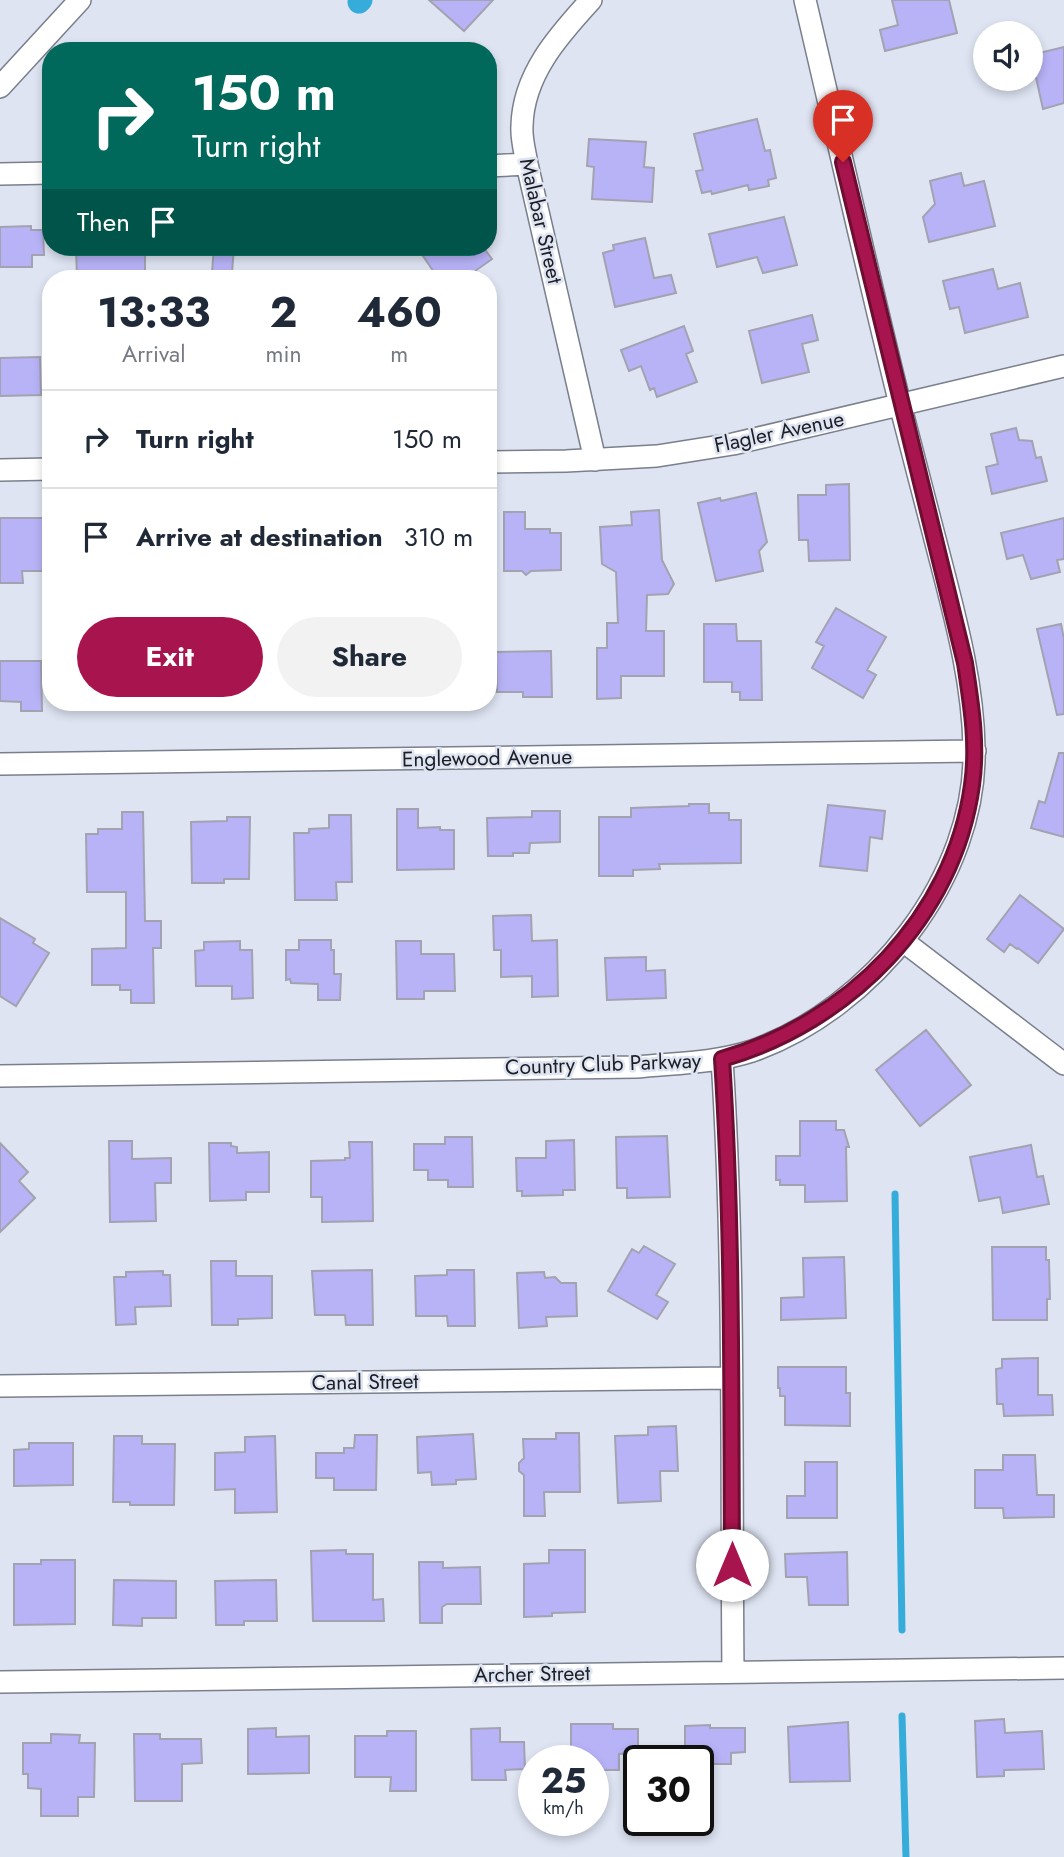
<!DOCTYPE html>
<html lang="en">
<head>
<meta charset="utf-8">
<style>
	body { margin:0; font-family:Jost,sans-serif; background:#f2f2f3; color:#1f2937; height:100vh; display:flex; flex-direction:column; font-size:26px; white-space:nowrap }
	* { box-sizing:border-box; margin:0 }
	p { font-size:23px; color:#747a83 }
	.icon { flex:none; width:38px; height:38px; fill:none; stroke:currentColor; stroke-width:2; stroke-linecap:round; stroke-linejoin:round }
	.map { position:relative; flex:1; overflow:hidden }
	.details { position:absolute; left:42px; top:270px; width:455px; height:441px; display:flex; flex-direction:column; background:#fff; border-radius:28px; box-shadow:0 4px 10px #0003 }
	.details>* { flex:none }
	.top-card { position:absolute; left:42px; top:42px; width:455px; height:214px; border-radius:28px; box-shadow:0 4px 10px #0003; background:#00695c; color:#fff; overflow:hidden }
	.buttons { position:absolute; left:973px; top:21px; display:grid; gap:14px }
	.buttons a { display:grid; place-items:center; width:70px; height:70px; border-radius:50%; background:#fff; box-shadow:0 4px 10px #0003; font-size:35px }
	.speed { position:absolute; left:518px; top:1745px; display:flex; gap:14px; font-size:35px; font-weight:700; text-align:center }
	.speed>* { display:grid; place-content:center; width:91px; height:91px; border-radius:50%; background:#fff; box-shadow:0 4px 10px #0003; line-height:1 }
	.speed small { font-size:18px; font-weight:400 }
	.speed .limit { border:4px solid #111; border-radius:10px; background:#fff; color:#111 }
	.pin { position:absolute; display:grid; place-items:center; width:60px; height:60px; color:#fff; margin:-72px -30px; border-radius:50% 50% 50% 0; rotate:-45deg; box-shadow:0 0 7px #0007 }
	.pin .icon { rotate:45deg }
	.me { position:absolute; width:77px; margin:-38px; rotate:0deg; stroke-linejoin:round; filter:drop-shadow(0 0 5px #0008) }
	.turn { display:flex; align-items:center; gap:24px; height:147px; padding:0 35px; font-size:32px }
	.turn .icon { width:91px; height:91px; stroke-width:2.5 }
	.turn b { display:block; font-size:49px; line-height:60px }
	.then { display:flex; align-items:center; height:66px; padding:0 35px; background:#0003; gap:14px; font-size:26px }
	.eta { display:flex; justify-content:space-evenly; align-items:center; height:119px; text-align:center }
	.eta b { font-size:42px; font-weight:700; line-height:49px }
	.cta { display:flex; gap:14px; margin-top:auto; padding:14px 35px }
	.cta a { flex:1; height:80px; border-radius:42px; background:#a8144d; color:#fff; font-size:28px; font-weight:700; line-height:80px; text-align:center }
	.cta a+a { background:#f2f2f3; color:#1f2937 }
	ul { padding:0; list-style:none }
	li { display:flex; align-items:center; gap:21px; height:98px; padding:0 35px; border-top:2px solid #e0e1e3 }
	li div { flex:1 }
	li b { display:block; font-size:26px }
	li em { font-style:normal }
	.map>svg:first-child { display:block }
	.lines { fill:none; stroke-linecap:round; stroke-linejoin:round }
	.stream { stroke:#35acd9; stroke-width:7 }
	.canal { stroke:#35acd9; stroke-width:23 }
	.building { fill:#b8b3f7; stroke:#a3a2b1; stroke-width:2 }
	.minor-casing { stroke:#7a7f8c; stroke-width:24 }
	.minor { stroke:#fff; stroke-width:21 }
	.route-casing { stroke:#6d0d32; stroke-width:18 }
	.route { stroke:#a8144d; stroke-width:12 }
	.labels { text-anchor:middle; stroke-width:5; stroke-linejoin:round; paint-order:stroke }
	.street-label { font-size:21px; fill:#1c1e23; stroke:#dee4f2 }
</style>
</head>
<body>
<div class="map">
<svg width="1064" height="1857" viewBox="0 0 1064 1857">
	<rect width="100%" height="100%" fill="#dee4f2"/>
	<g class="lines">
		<path class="stream" d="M895,1194L902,1630
			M902,1716L906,1857"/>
		<path class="canal" d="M359,2L361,0"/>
	</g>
	<path class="building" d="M429,0H493L464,31Z
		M892,0H949L957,33L885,51L880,30L898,25Z
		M1064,47V103L1043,109L1031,55Z
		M757,119L765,151L770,150L776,178L768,180L769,186L749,190L748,185L712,194L711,191L702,193L696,171L703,170L694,134Z
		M589,139L646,142L644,167L654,168L652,202L592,199L594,167L587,166Z
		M961,173L964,186L984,181L995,226L929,242L923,217L935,204L930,181Z
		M784,217L797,265L763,273L757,257L717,267L709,234Z
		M31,226V230H43L44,255H32V267H0V227Z
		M645,238L654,278L671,275L676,293L615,307L603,253L614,250L613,245Z
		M76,247H145V277L77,278Z
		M214,247H234L232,273L212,272Z
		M435,247H483L492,259L465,278H438L423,256Z
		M993,269L998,289L1020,283L1028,317L965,333L959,307L950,309L943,281Z
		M812,315L818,340L802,344L809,372L762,383L749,331Z
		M684,326L693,351L686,354L697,382L657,397L654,388L650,390L641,366L629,371L621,350Z
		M40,357L41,395L0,396V358Z
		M1016,428L1019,440L1032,441L1036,458L1041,457L1047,481L992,494L986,467L998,464L991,434Z
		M849,484L850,560L809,561L808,540H799L798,495H826V485Z
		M756,493L767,542L759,551L763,571L716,581L698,503L720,498L721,501Z
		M659,510L662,560L674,584L668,594L647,595L646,631H664V676H621V698L597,699V648H607V623H618L616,572L602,564L600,527L632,525L631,512Z
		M504,512H525V529H550V533H561V570L531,571L526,575L522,571H504Z
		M0,518H43V520H47V571H22L23,583H0Z
		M1064,518V559L1057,560L1060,572L1031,579L1023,555L1007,559L1001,533Z
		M836,608L886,637L867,670L876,675L863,698L812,668L824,646L816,642Z
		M704,624H736L737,641H761L762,700H740V692H732V682H704Z
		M1061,624L1064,639V714L1057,715L1037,629Z
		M551,651L552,697H523V692H497L496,652Z
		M0,661H41L42,711H21V702L0,701Z
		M1059,753H1064V837L1031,828L1039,801L1045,803Z
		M689,804H709V813H729V820H741V863L659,864L660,869L633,870V876H599V817H631V808L689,806Z
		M828,805L885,811L882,839L870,837L867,871L820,866Z
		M397,809H418V828L440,827V830H454V869L397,870Z
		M532,811H560V842L530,843L529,853H513V856H488L487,818L532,817Z
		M122,812H143L145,921H161V948H153L154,1003H131V990H120V985H92V949L126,948V892H87L86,834H98V829H122Z
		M329,815H351L352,882H336L337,900H295L294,833H309V829L329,828Z
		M227,817H250L249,879H224V883H192L191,822L227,821Z
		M1020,895L1064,929L1038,963L1018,948L1017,949L1010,944L1004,952L987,939Z
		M531,915L532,941L557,940L558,996L532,997V976L501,977V950H494L493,916Z
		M0,918L35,939L33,943L49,953L16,1006L0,996Z
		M299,940H331V950H334V974H341L340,1000H318V984L291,983L290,979L286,980V950H299Z
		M240,941V950H252L253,998L232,999V986H196L195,951L204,950V942Z
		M396,941H421V954H454L455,991H424V999H397Z
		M646,957V971L665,970L666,998L607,1000L605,958Z
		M926,1030L971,1085L920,1126L876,1070Z
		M800,1121H836V1130H844L849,1147H846L847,1201L805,1202V1185H780V1180H776V1156H800Z
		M667,1136L670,1197L627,1198V1188H617L616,1137Z
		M445,1137H472L473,1187H448V1180H428V1170H414V1144H445Z
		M574,1140L575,1190H563V1195L522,1196V1191H517L516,1158H546V1141Z
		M109,1141H132V1159L171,1158V1183H155L156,1221L110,1222Z
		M349,1142H372L373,1221L322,1222V1197H311V1161L345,1160V1158H350Z
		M0,1143L28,1172L19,1181L35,1198L0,1232Z
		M209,1143H231V1146L237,1147V1153L269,1152V1192H246V1200L210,1201Z
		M1031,1145L1037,1177L1043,1176L1049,1204L1003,1213L1000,1197L979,1201L970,1157Z
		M644,1246L675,1264L656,1295L668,1302L657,1319L608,1291L632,1249L639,1253Z
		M992,1247H1046V1260H1049L1050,1299H1047V1320H993Z
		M844,1257L846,1318L781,1320V1298L804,1297L803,1258Z
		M211,1261H236V1276H272V1318L238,1319V1325H212Z
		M372,1270L373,1325H346L345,1315H315L312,1271Z
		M447,1270H474L475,1326H448L447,1316H416L415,1276L447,1275Z
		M163,1271V1275H170L171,1306L135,1307L136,1324L116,1325L114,1277H126V1272Z
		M544,1272L545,1278L555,1277L561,1283H576L577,1316L546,1317L547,1326L519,1328L517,1273Z
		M1038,1358V1395H1052L1053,1415L1004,1416L1003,1404H997L996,1369L1002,1368V1359Z
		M778,1367H846V1393H850V1426L785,1425V1396H780V1388H778Z
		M676,1426L678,1471H660L661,1501L618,1503L615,1436L648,1435V1427Z
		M556,1433H579L580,1492H544L545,1516H524V1475L519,1471V1463L524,1458L523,1439H556Z
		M473,1434L476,1479L456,1480V1484L432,1485L431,1472L418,1473L417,1437Z
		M355,1435H377L376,1490H334V1478H316V1453H344V1448H354Z
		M114,1436H142V1444H175L174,1505H130V1502H113Z
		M275,1436L277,1512L235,1513V1489L215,1490V1453L245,1452V1437Z
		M29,1443H73V1485L14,1486V1450L29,1449Z
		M1003,1455H1035L1037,1495H1054V1517L1004,1518L1003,1508H975V1470H1003Z
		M805,1462H837V1518H787V1496H805Z
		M346,1550V1554H373V1600L383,1599L384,1621H313L311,1551Z
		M549,1550H585V1612L552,1613V1616L524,1617V1564L549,1563Z
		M847,1552L848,1605H809L807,1577H786L785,1554Z
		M41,1560H75V1624L14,1625V1564H41Z
		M419,1562H443V1568L480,1567L481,1604H447L442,1607V1623H420Z
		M114,1580L176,1581V1618H142V1626L113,1625Z
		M276,1580L277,1621H244V1625H216L215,1581Z
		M1004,1719L1005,1733L1042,1731L1044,1769L1004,1770V1776L977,1777L975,1721Z
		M848,1722L850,1781L790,1782L788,1727Z
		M571,1724H613V1729H638V1753L619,1754V1770H593V1760H571Z
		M710,1725V1728H745V1752L731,1753V1764H698V1760H685V1726Z
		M276,1728V1737L309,1736V1773L248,1774V1729Z
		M500,1728V1742H524L525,1769L505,1770L506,1780H472L471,1729Z
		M387,1731H416V1791H390L391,1777H355V1736H387Z
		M51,1734L80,1735L79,1743H95L94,1797H78V1816H41V1789L28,1788V1774H23V1743H51Z
		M134,1734H160V1739H201L202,1763L182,1764V1801H135Z"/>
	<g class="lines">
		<defs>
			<path id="minor" d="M591,0C558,36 523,75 522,126C521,138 525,152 527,164L595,460
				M0,87L80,0
				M488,166L527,164
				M0,174L51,173
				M488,462L566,461L657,456L733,444L1064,366
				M0,470L51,469
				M0,764L975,751
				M903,941L1064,1064
				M722,1059C735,1263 731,1468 733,1672
				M0,1076L637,1067C676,1063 715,1063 752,1051C872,1009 978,877 974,747C973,687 958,628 943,570C929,516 915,462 901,408C867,272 837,136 805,0
				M0,1386L731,1378
				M0,1682L1064,1668"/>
		</defs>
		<use href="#minor" class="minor-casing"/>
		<use href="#minor" class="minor"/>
	</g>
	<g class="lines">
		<defs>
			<path id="route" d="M732,1565C731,1396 733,1227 722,1059C848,1023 954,918 972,785C978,744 971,703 965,663L843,162"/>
		</defs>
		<use href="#route" class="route-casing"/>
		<use href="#route" class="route"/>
	</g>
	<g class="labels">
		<g class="street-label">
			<text transform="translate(541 221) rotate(77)" y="7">Malabar Street</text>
			<text transform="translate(779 432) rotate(-12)" y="7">Flagler Avenue</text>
			<text transform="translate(487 758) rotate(-1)" y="7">Englewood Avenue</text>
			<text transform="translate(603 1064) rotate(-2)" y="7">Country Club Parkway</text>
			<text transform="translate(365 1382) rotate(-1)" y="7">Canal Street</text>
			<text transform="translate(532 1674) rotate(-1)" y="7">Archer Street</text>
		</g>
	</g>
</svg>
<div class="buttons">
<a><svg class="icon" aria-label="sound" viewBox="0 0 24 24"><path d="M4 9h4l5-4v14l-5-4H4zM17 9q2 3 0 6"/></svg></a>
</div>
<div class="speed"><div>25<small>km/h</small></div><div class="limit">30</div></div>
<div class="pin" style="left:843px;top:162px;background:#d93025"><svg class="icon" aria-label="arrive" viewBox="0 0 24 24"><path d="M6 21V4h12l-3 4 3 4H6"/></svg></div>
<svg class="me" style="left:732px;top:1565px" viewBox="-20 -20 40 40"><circle r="19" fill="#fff"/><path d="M0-13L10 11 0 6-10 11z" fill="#a8144d"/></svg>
<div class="top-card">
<div class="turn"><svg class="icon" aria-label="right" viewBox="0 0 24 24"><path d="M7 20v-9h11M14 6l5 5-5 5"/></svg><div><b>150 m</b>Turn right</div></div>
<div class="then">Then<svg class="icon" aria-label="arrive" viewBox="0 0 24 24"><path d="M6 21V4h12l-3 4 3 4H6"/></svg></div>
</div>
<section class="details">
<div class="eta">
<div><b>13:33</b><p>Arrival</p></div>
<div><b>2</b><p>min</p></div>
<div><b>460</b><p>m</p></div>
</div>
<ul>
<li><svg class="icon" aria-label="right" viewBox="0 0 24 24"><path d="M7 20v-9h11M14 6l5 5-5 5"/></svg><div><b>Turn right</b></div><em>150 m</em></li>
<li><svg class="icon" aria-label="arrive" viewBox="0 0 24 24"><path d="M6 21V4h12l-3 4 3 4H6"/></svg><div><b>Arrive at destination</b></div><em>310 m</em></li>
</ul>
<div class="cta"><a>Exit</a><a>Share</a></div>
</section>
</div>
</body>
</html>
